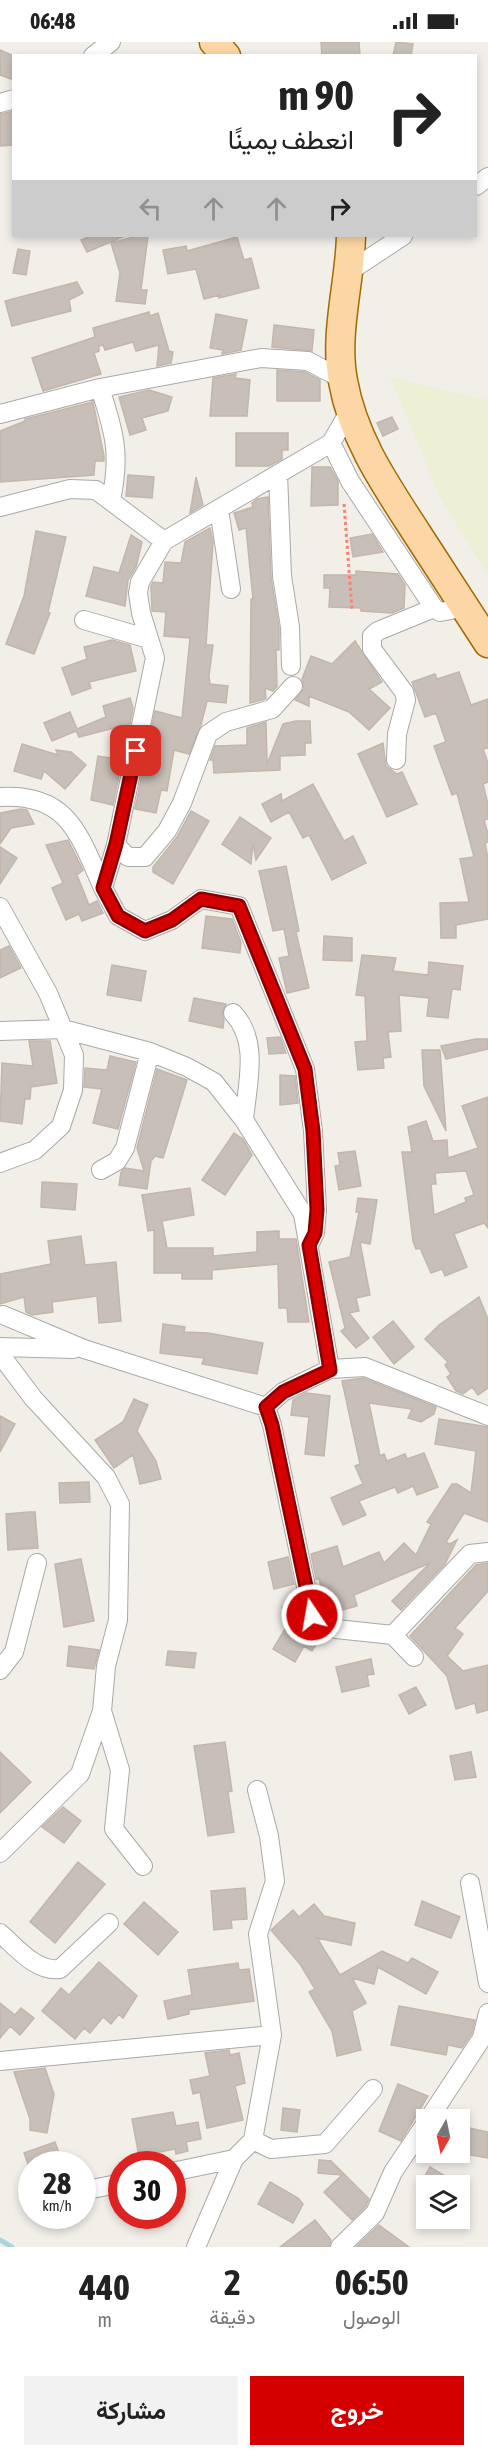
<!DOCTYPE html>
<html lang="ar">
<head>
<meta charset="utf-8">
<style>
	body { margin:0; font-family:"Asap Condensed",Vazirmatn,sans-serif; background:#f2f2f2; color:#222; direction:rtl; height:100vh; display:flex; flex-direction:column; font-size:22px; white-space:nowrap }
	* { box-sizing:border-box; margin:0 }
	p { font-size:20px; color:#767676 }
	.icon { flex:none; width:33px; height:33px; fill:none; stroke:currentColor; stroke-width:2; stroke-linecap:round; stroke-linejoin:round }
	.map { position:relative; height:2205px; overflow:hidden; direction:ltr }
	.sheet { display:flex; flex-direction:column; background:#fff; flex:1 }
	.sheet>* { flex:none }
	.banner { position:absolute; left:12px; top:12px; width:465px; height:183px; border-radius:0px; box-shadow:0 3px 9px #0003; direction:rtl; background:#fff; color:#222; overflow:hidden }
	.needle { width:39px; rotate:189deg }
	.buttons { position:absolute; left:416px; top:2067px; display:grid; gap:12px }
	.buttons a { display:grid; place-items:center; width:54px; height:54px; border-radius:0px; background:#fff; box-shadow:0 3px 9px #0003; font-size:30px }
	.speed { position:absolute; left:18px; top:2109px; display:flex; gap:12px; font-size:30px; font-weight:700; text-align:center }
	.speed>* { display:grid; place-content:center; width:78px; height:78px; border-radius:50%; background:#fff; box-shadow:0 3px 9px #0003; line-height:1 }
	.speed small { font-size:15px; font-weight:400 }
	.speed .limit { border:9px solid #d22; background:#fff; color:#111 }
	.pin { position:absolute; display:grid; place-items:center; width:51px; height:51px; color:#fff; margin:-26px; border-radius:12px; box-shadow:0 3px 9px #0006 }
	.me { position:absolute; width:66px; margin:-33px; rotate:348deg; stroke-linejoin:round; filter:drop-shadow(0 0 4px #0008) }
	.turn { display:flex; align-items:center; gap:21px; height:126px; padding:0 24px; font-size:27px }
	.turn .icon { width:78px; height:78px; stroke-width:2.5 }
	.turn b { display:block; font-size:42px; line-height:51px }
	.lanes { display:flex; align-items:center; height:57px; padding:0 24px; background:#0003; justify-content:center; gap:30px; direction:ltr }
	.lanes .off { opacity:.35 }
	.eta { display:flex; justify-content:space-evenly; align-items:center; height:102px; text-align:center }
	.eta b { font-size:36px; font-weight:700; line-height:42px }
	.button { display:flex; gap:12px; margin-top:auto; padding:12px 24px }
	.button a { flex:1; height:69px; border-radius:0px; background:#d40000; color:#fff; font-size:24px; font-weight:700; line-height:69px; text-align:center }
	.button a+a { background:#f2f2f2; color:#222 }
	.status { display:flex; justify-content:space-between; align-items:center; height:42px; padding:0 30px; background:#fff; direction:ltr }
	.status svg { height:16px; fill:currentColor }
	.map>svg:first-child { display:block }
	.farmland { fill:#eef0d5 }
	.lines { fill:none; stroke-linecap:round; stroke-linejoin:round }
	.stream { stroke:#aad3df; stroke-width:5 }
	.building { fill:#c7bfb8; stroke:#c4b6ab; stroke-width:1.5; fill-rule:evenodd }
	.street-casing { stroke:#a9a9a9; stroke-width:20 }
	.primary-casing { stroke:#a06b00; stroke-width:31 }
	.path { stroke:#fa8072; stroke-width:3; stroke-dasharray:3 3; stroke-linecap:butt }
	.street { stroke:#fff; stroke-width:18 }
	.primary { stroke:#fcd6a4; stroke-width:28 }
	.route-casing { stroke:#8a0000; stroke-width:15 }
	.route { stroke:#d40000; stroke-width:10 }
</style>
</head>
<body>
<div class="status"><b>06:48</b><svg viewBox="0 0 49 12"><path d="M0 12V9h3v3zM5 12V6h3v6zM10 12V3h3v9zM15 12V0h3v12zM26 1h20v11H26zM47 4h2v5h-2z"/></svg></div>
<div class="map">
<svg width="488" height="2205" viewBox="0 0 488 2205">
	<rect width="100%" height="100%" fill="#f2efe9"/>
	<path class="farmland" d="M390,335L488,358V534L441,457Z"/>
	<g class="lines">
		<path class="stream" d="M0,2198L12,2205"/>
	</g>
	<path class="building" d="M321,0H359L360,14H322Z
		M396,0L413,2L411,14H393Z
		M0,8L14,14L11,37L0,33Z
		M14,69V103L0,104V72Z
		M91,194H125L87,210L81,198Z
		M137,194H148L141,248H147L145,262L116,259L120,231L111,201Z
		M237,195L244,218L251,216L259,246L219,256L220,253L204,257L196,227L168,232L163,208L186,204L187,209Z
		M18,207L30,209L26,233L13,231Z
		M77,240L83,251L69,258L71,269L12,284L5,259Z
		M149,270L150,274L158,271L169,309L173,310L171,321L157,324L159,303L136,309L133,300L105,308L103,303L99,304V309L94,311L101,332L43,349L32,316L95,295L93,286Z
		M216,272L247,278L241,308L222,312L223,308L210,306Z
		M274,283L314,288L312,309L272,305Z
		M277,328L305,330L320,338V359H277Z
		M236,332L235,336L250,338L247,374H210L213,336Z
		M149,348L172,355L168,369L142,376L146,388L130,393L119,355Z
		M93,360L104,414V419H95L94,433L0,440V389L25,379V377Z
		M392,375L398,387L383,394L377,381Z
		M236,391H288V408H282V417L269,424H236Z
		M312,425H330L338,439V463L311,464Z
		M128,433L154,435L152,456L126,454Z
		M196,435L203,463L190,471Z
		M268,455L271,535L279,586V608H276L277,644L273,649L265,646L266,657L250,661L251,557H253L246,486L239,488L234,471L253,465L252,461L257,457Z
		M210,486L213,500L206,603H213L209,634L210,642L228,644L226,661L207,659L201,683L189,712L174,708L167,749L161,748L156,771L135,767L155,669L182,676L190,596L164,594L166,570L152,569L151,544L153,540L163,541L165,520L181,521L185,500Z
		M36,489L66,495L48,570L50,571L34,612L6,602L24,554Z
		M372,492L383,510L353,515L350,496Z
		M131,493L142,500L136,525L128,538L125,564L86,554L94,525L119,531Z
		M356,529L398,532L405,543L404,566L392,571L361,569V566L329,565L330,546H324V533H356Z
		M112,598L130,603L136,629L89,640L91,646L72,653L62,626L87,617L84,605Z
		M355,599L382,640L369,647L390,666L369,688L349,670L309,654V664L295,658L304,647L302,637L311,614L332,622Z
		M459,630L471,663L488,657V706L483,707L488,721V740L483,742L488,762V777L484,778L488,792V800L485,801L488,816V877L456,883V896H441L440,861L469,860L460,817L474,815L457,751L452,753L434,704L446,700L436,671L425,675L412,640L435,632L437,637Z
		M130,656L133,666L130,682L79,695L76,689L52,699L44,681L70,670L77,687L106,675L103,664Z
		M296,679H310L311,701H305V713L280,714V728L214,731L213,718H210L215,704L247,703V686L266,680L267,722L283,682Z
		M383,701L386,724L397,732L402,730L417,762L387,775L358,712Z
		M22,702L58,713L56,708L71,710L86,723L65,747L44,729L41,737L14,729Z
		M98,714L122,718L113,763L91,758Z
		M313,742L344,799L353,794L366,821L332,838L309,793L303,796L289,770L271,780L262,762L281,752L282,759Z
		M21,767L27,768L34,782L11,786L0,802V771Z
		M191,769L209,779L173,842L153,830V825L177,795Z
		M240,775L271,796L256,818L253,801L251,822L222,802Z
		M68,798L83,828L77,833L89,863L97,859L103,871L82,879L79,872L66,878L52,846L63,841L46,803Z
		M0,805L17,816L0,842Z
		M286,824L299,889L296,890L309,946L287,951L279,916L289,914L284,887L273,889L259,829Z
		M206,874L232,877L241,900L240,911L202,906Z
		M324,894L352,896V919L323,918Z
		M9,904L21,926L0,936V908Z
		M362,913L396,916L393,929L428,933L429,920L463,924L460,948L452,947L448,976L427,974L429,956L399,953L401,989L388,990L391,1015L383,1016L384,1026L358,1028L355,1000L367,999L365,954L356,953Z
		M112,923L146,929L141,959L107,953Z
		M194,956L226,962L222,972L224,978L223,986L189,979Z
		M280,995L286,1011L269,1012L267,996Z
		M476,997H488V1007L446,1017L441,1004Z
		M29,999H50L57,1041L31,1045L30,1057H25L22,1082L0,1079L2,1021L33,1024Z
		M422,1008H440L446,1089L424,1044Z
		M110,1014L136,1020L118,1087L93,1081L102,1047L84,1045L85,1026L107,1028Z
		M157,1027L187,1038L163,1116L155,1114L151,1119L147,1147L119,1143L121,1130L125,1126L144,1129L137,1106Z
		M280,1033L295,1034L298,1061L280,1063Z
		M488,1055V1186L484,1181L454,1192L467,1225L445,1234L442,1227L431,1231L420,1206L416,1207L413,1199L402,1110H412L408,1085L426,1079L433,1099L447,1098L448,1116L478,1106L462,1064ZM466,1129L474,1153L465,1156L466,1160L434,1173L431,1142H436L435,1131Z
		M234,1091L243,1097L252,1113L225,1153L202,1138Z
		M355,1109L361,1144L339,1148L335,1124L340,1123L338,1111Z
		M42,1140L77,1142L75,1168L41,1165Z
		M190,1146L194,1173L162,1179L167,1206H213V1214L257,1210V1190L279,1189V1197H296L309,1280H288L287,1266H279L278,1222L212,1228V1237H182V1231H154V1188L148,1189L142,1153Z
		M358,1156L377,1158L370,1202L360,1200L370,1253L356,1256L359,1269L349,1271L369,1296L356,1306L341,1289L345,1286L329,1220L350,1215L359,1170H356Z
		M81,1194L85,1223L116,1220L121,1279L99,1281L97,1254L52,1260L53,1270L32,1273L26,1270L24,1255L0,1262V1232L51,1222L48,1199Z
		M479,1255L488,1277V1346L478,1353L472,1345L463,1352L456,1349L447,1335L451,1332L445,1323L448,1320L425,1297L439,1283Z
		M393,1279L414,1305L394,1322L373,1295Z
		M163,1282L185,1285L184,1290L208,1291L263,1301L257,1332L202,1322L204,1316L160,1311Z
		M363,1336L436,1365L434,1372L421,1380L408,1376L412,1367L369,1361L380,1414L384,1412L387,1419L405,1412L407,1417L424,1411L438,1445L417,1453L413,1444L398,1451L395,1445L359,1459L366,1473L343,1483L331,1456L363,1442L355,1424L360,1422L342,1339Z
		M306,1351L330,1354L324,1414L305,1412L309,1375L291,1373L293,1358Z
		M134,1357L148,1363L137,1389L156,1419L161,1437L140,1442L133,1413L114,1426L95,1398L123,1380Z
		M0,1374L15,1382L0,1410Z
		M439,1377L488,1385V1480L464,1471L446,1500L450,1502L457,1498L445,1522L401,1568L392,1559L430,1521L354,1553L357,1564L331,1571L327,1569L319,1536L316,1537L311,1512L337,1504L343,1525L379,1510L384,1521L404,1501L416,1513L431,1482L427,1480L452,1442H457L471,1451L476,1409L435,1402Z
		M89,1440L90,1460L60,1461L59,1441Z
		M29,1470H35L38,1506L8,1508L6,1472Z
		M288,1515L294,1542L274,1547L268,1520Z
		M81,1517L94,1579L64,1585L55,1522Z
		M488,1521V1549L455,1586L463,1592L447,1614L463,1629L488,1623V1668L477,1671L475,1661L456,1667L447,1634L410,1594L476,1523Z
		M290,1555L298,1561L299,1567L294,1574L282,1566Z
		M291,1577L321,1594L312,1609L304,1604L295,1620L273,1607Z
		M69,1604L99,1608L94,1627L67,1624Z
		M168,1609L196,1611L194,1626L166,1623Z
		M371,1617L374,1632L367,1633L369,1644L342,1650L336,1625Z
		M416,1645L426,1663L409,1672L399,1653Z
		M225,1700L232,1749L228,1750L234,1790L208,1794L194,1704Z
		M0,1710L31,1740L0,1771Z
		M471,1710L476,1735L455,1738L450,1714Z
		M63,1765L81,1779L64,1801L42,1785Z
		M78,1820L105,1842L55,1901L30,1880Z
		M245,1846L247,1877L231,1878L232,1886L214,1888L211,1849Z
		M422,1859L460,1875L451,1896L415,1883Z
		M144,1860L178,1890L158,1913L124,1882Z
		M314,1862L324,1874L355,1881L351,1903L317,1896L340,1933L382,1909L408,1921L412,1916L438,1930L426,1952L378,1925L374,1942L352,1936L366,1961L352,1969L361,2008L337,2014L332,1989L309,1950L315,1947L300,1922L271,1888L293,1868L299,1875Z
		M99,1920L137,1954L123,1976L119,1972L111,1982L103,1975L90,1991L84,1986L75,1997L42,1969L61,1946L69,1953Z
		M238,1921L239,1928L249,1927L254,1959L189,1968V1972L168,1977L164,1959L192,1953L188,1928Z
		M0,1961L15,1973L21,1966L34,1976L20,1993L10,1984L0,1996Z
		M399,1964L475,1978L472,1991L462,2006L448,2003L446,2013L391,2003Z
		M229,2008L230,2013L239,2011L245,2041L235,2044L243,2078L207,2086L200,2050L193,2052L190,2038L210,2034L205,2011Z
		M45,2026L54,2052L47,2091L30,2088V2077L14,2030Z
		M398,2042L428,2054L401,2099L379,2089Z
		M283,2066L300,2068L297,2090L281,2088Z
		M173,2070L176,2084L198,2080L201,2097L186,2100L188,2109L176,2112L175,2107L139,2114L132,2077Z
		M469,2086L488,2090V2116L464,2112Z
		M55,2100L63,2122H28L24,2111Z
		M319,2118L331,2119L369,2157L366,2164L352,2178L324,2150L342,2133L318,2131Z
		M430,2125L462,2144H419Z
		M270,2140L298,2156L303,2162L293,2181L258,2162Z
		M315,2178L331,2198L329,2205H280Z
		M379,2183L409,2205H356Z"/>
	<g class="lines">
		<defs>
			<path id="street" d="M93,14L111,0
				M0,61L14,57
				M476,144L488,135
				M350,229L403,194
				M100,346C114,389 121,412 111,458
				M0,372L100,346L261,316L308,319L342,337
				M331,401L350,439L434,566L440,570L451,568L462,560
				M278,432L282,534L290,585L291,624
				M0,465L70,447L96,448L164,499
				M219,467L231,547
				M84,578L149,597
				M396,718L397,692L406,658L404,650L372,607V594L378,589L434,566
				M0,755C68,751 79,792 103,846
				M116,803L128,815H145L167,789L182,761L208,692L226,680L272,667L293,644
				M0,865L48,951L74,1013L73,1048L61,1084L35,1108L0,1121
				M233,971C260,999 247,1043 244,1078
				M0,989L63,987L150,1010L187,1025L214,1040L244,1078L303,1172L330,1327L283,1350L266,1365
				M101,1128L117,1119L125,1106L150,1010
				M309,1203L315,1191L317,1168L313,1089L305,1027L239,864L201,857L172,878L145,889L118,874L103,846L116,803L155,616L141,571L138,551L140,540L164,499L331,401L350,368
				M3,1273L84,1307L266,1365L272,1383L312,1573L336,1587L393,1593L414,1615
				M0,1305L74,1307
				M0,1312L33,1356L106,1435L120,1462L118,1578L106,1624L102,1669L120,1728L114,1787L143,1824
				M330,1327L365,1325L488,1374
				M393,1593L470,1512L488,1510
				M0,1628L14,1610L37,1521
				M257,1748L269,1794L275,1839L258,1892L272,1993
				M0,1811L80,1732L102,1669
				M470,1841L488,1941
				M0,1891C17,1906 36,1930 60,1927L109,1881
				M0,2019L272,1993L253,2098L271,2107L325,2102L373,2047
				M428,2078L482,1996L488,1971
				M172,2130L234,2117
				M82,2149L122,2141
				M31,2160H32
				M196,2205L234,2117L253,2098
				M340,2205L375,2171L393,2130L426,2081"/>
			<path id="primary" d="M214,0L226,14
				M351,194C350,241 334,292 343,339C353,396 385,442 416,490C440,527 464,564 488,601"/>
		</defs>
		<use href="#street" class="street-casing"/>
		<use href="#primary" class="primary-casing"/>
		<path class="path" d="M344,462L352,568"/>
		<use href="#street" class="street"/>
		<use href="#primary" class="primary"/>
	</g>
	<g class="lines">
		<defs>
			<path id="route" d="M136,709L116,802L103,846L118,874L145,889L172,878L201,857L239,864L305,1027L313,1089L317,1168L315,1191L309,1203L330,1328L283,1350L266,1365L272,1383L312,1573"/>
		</defs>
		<use href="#route" class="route-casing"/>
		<use href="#route" class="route"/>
	</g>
</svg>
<div class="buttons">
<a><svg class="needle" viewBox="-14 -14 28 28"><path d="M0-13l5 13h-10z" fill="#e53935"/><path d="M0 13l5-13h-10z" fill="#767676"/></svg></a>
<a><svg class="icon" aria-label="layers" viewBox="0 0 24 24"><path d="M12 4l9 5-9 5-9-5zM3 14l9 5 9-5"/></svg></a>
</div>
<div class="speed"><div>28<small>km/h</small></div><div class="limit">30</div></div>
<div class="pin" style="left:136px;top:709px;background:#d93025"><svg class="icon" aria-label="arrive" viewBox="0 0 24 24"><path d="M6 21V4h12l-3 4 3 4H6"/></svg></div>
<svg class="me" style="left:312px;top:1573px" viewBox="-20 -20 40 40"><circle r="17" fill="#d40000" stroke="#fff" stroke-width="3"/><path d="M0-11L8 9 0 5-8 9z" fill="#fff"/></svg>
<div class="banner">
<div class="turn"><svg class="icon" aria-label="right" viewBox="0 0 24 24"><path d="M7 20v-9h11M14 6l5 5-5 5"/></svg><div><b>90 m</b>انعطف يمينًا</div></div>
<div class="lanes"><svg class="icon off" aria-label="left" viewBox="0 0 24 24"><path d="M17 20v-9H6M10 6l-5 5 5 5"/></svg><svg class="icon off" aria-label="ahead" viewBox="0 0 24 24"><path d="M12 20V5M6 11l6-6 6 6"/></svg><svg class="icon off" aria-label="ahead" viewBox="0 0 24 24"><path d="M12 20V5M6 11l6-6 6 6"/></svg><svg class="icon" aria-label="right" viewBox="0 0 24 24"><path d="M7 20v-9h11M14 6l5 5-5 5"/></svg></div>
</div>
</div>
<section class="sheet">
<div class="eta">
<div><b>06:50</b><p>الوصول</p></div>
<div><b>2</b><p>دقيقة</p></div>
<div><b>440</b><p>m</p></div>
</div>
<div class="button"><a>خروج</a><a>مشاركة</a></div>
</section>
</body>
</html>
